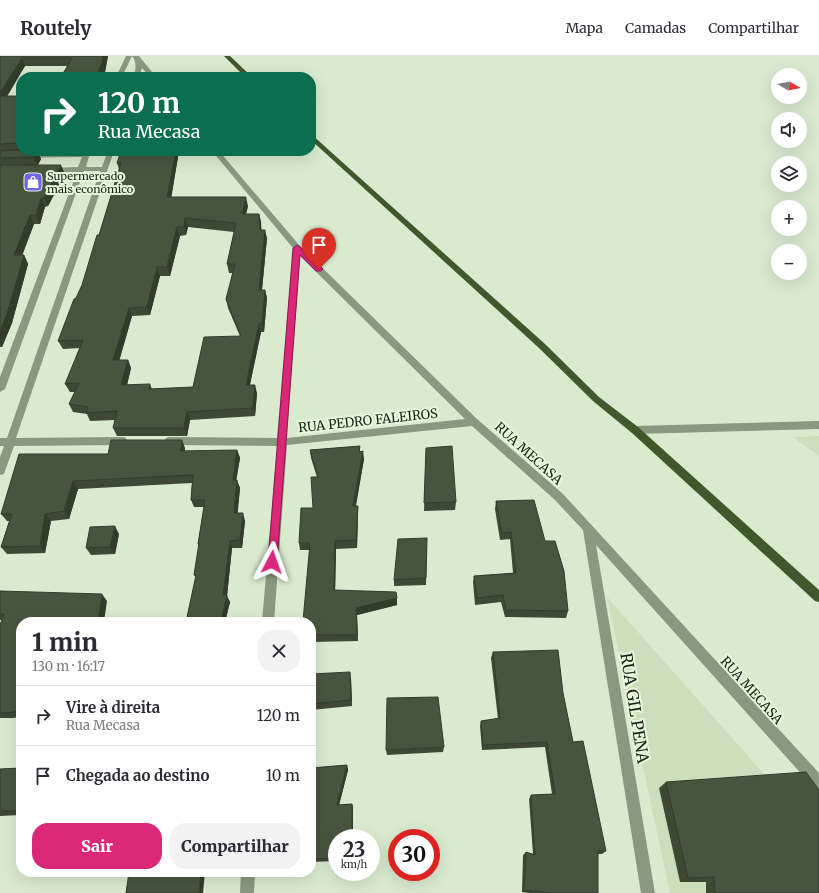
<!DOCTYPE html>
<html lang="pt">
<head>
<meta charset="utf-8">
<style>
	body { margin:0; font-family:Merriweather,serif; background:#f2f2f3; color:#2b2b33; height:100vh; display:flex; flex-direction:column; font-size:15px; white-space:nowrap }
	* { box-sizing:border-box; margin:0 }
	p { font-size:13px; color:#7c7c81 }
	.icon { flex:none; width:22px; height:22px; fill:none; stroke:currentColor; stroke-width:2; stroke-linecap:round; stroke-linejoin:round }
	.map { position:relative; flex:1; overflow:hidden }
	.side { position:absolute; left:16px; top:561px; width:300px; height:260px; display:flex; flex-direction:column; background:#fff; border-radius:16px; box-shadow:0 4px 16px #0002 }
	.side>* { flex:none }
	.banner { position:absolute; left:16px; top:16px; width:300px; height:84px; border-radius:16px; box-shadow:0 4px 16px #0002; background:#0b6e4f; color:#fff; overflow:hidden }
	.needle { width:26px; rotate:99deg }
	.tools { position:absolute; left:771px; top:12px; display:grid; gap:8px }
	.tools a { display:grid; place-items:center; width:36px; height:36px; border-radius:50%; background:#fff; box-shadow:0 4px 16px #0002; font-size:20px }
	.speed { position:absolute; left:328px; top:773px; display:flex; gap:8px; font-size:20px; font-weight:700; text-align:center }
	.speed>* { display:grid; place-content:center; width:52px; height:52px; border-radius:50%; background:#fff; box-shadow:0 4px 16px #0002; line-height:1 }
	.speed small { font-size:10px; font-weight:400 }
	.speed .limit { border:6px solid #d22; background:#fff; color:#111 }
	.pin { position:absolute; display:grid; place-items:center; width:34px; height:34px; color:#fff; margin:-41px -17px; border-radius:50% 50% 50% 0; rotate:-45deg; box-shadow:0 0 4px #0007 }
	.pin .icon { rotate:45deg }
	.me { position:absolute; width:44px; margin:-22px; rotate:4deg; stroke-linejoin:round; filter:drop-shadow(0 0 3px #0008) }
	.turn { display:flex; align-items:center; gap:14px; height:84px; padding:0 16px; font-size:18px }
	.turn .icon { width:52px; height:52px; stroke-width:2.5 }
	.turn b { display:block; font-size:28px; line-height:34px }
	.round { display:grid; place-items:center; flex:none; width:42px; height:42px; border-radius:16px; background:#f2f2f3 }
	.overview { display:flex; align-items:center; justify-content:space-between; height:68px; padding:0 16px }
	h1 { font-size:24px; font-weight:800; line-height:30px }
	.primary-button { display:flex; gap:8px; margin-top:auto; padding:8px 16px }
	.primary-button a { flex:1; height:46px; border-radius:16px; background:#db2777; color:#fff; font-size:16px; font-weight:800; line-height:46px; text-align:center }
	.primary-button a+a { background:#f2f2f3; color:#2b2b33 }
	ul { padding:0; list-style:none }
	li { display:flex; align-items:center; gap:12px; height:60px; padding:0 16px; border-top:1px solid #e1e1e2 }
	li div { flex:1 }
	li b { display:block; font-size:15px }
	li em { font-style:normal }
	header { display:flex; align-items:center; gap:24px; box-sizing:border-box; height:56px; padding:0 20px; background:#fff; border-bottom:1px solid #e1e1e2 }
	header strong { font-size:19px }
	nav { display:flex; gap:22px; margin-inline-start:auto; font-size:14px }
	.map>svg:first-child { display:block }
	.built { fill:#cbdfbd }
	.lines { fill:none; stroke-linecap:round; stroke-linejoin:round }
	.service { fill:#89987f; fill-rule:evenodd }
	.minor { fill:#89987f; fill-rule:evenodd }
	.primary { fill:#40592c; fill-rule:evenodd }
	.wall { fill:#3e4935; fill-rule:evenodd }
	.shaded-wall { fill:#323c2b }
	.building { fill:#48553e; stroke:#323c2b; fill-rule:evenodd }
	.route { fill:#db2777; stroke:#8e194d }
	.labels { text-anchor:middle; stroke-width:4; stroke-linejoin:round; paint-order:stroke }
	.far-poi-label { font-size:11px; fill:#1b2117; stroke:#e6f7db; text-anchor:start }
	.street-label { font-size:13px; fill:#1b2117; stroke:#e6f7db }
	.near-street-label { font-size:16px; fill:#1b2117; stroke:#e6f7db }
</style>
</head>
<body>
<header>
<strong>Routely</strong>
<nav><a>Mapa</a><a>Camadas</a><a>Compartilhar</a></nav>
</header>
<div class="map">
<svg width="819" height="837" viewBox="0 0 819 837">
	<rect width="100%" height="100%" fill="#d9eace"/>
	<path class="built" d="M819,380V400L793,381Z
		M607,541L819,780V837H670Z"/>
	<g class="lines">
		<path class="service" d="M819,365V373L635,378L632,377L630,374L632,371L635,370Z"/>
		<path class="minor" d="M126,0H132L122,21H116Z
			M132,0H139L156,21H150L142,12L139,21H133C136,14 137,6 132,0Z
			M85,95H91V96L114,95L16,382L123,381L126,382L128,385L126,388L123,389L14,390L5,415L4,418L0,419V401L4,390H0V382H7L100,115H84L5,333L0,336V321L77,116H50L46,114L50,112L78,111L82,101L0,102V98L84,96ZM89,100H106L102,111H86Z
			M212,95H219L300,190L477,363L563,438L819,717V733L814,732L596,489L655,837H641L583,474L555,444L472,370L287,389L274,566H262L277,390L169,389L166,388L164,385L166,382L169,381L277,382L293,192ZM300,200L465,363L287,382Z
			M241,816H255L254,837H240Z"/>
		<path class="primary" d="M224,0H230L252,21H245Z
			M311,78L545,288L599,341L638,371L819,534V546L815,545L632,377L593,345L539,292L311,84Z"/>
	</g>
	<path class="wall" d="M0,0H108L105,16L67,10H25L7,40H21V95H45L38,96L41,103L38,109L65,118L48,150L45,151L40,168H34L22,199H24L28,208L12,267L2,291H0Z
		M121,95H179L171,141L248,150L246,158H259L261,166V174L267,182L262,234H265L267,242L264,276H261L250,329L257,337L255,360L190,364L187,380H117L113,372L115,364L90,365L87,358L73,356L69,348L75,336H70L65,328L80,292L63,293L58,285L82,229L99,179L119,113L117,107ZM188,171L234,176L227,208L229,217H233L226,243L228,252L240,280L193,331L152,333L127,329L131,312L128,304H119L132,260L150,259L160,220H170L180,180L186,179Z
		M360,390V396L364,403L356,450H358V457L357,492L336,493L335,534L397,542V549L357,559L358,585L313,586L311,583L310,494H300L299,487L313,452L317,421L311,402L310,394Z
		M185,392V395L237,394L240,402L236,424L240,432L237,457L245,465L242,492H232L227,540L230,546L225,566H186L196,522L194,519L199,490L198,488L204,451H194L191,444L192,427L78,433L69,463L51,465L45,497L7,498L1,491L9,465H7L1,458L108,398Z
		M426,392L456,446L455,454L424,455Z
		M496,445L545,485L568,555L566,562L505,561L501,546L475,549L473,526L474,520L513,517L510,483L500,484L495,453Z
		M119,478L115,498L91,499L86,492Z
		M427,482L426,529L394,530V524Z
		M0,535L107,545L21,566V661L13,662H0V569L2,564H0Z
		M493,596L563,637L573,686L606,795L602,798H598V837H529L522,836L523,799L526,796L533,798L529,743L531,739L552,738L545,691L482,694L480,670L481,665L498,663L491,602Z
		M311,618L351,622L352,650L311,654Z
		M444,691L443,696L387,699L386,694Z
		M347,709L348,714L339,749L352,748L353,752L337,782V805L311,806V712Z
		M21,712V759L0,760V713Z
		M666,726L819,837H706V826H680L659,732Z"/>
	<path class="shaded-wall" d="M103,0H108L105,16L102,21H98V16Z
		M22,2L25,10L2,49L0,45V37Z
		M37,95L41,103L37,110L34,101Z
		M176,95H179L170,150L167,141Z
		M61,109L65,118L48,150L44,142Z
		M246,141L248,150L244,167L242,158Z
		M41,142L45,151L40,168L36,159Z
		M259,158L261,166L262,182L260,174Z
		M30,159L34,168L19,208L14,199Z
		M185,162L188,171L186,179L184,171Z
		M177,171L180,180L170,220L167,211Z
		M265,174L267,182L261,243L259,234Z
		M24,199L28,208L12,267L2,291L0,287V275Z
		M157,211L160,220L150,259L147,251Z
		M265,234L267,242L264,276L262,268Z
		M129,252L132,260L117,313L113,304Z
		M259,268L261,276L248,337L246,329Z
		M128,304L131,312L125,337L121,329Z
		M150,328L153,336L149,333Z
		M255,329L257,337L255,360L253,352Z
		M187,356L190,364L187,380L184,372Z
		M182,384L185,392L183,403L180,395Z
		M237,394L240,402L235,432L233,424Z
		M363,395L364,403L354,458L353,450Z
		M237,424L240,432L237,465L234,457Z
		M73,425L78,433L69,463L64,455Z
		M358,450V457L357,492L356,484Z
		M243,457L245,465L242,492L240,484Z
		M45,458L51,465L45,497L40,490Z
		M115,470L119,478L115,498L110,491Z
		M230,485L232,492L227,540L230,546L225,566H221L223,539Z
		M335,485L336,493L335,541L334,534Z
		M102,538L107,545L104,566H98Z
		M397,542V549L357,559L358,585L357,579L356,552Z
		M350,616L351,622L352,650L351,644Z
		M347,709L348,714L338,753L337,749Z
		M352,748L353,752V782H352Z
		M201,816H205L203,837H199Z"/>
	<path class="building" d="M0,0H103L102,7L98,16H100L98,21H61L72,2H22L0,37Z
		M0,40H21V87L0,88Z
		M21,94V95H37L34,101L0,102V95Z
		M121,95H176L167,141H246L242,158H259L260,174H265L259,234H265L262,268H259L246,329H255L253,352L187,356L184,372H113L117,355L86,357L88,351L69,348L79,327L65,328L83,284L58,285L74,243L76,242L82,229L97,179H99L121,107H117ZM185,162L236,167L227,208H235L226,243L241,280L204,281L193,331L149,333L150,328L121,329L128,304H113L129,252L147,251L157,211H167L177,171H184Z
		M0,109H61L44,142H41L36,159H30L14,199H24L7,258L0,275Z
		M111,384H182L180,395L237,394L233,424H237L234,457H243L240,484L230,485L223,539H227L221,566H186L196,519H194L199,487L198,488L205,444H191L193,419L73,425L64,455L45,458L40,490L1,491L12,458H1L19,398H108Z
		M360,390L359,396L363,395L353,450H358L356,484L335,485L334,534L396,536L397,542L356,552L357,579H311V566L303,565L310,487H299L301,452H313L311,421H318L310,394Z
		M452,390L456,446L424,447L426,392Z
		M534,444L545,485H555L564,515L568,555L506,554L503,539L477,542L474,520L516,517L511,476L502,477L496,445Z
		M115,470L110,491L86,492L90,471Z
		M427,482L426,522L394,524L398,483Z
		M0,535L102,538L98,566H21V655L6,657H0V569L4,558H0Z
		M558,594L563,637L573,686L583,685L606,795H598V837H554L524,834L526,796L535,799L531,739L555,738L547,686L483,689L481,665L500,662L493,596Z
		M350,616L351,644L311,648V618Z
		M438,641L444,691L386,694L387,642Z
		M347,709L337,749L352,748V782H337V802L311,803V712Z
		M21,712V755H0V713Z
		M806,716L819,734V837H715L714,821L688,822L666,726Z
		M129,816H201L199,837H126Z"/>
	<path class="route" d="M297,189L299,190L323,213L321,215H316L300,199L277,506L276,509L272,510L269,509L268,506L293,192Z"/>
	<defs>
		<symbol id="shop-square" viewBox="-11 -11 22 22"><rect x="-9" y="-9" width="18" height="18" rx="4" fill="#6e66e0" stroke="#e6f7db"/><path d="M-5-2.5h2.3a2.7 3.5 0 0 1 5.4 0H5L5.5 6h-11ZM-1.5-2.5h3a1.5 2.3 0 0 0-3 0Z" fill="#fff"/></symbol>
	</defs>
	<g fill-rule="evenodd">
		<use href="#shop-square" x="22" y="115" width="22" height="22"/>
	</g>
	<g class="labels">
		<g class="far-poi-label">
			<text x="47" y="124">Supermercado<tspan x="47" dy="13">mais econômico</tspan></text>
		</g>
		<g class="street-label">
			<text transform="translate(368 364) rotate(-6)" y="5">RUA PEDRO FALEIROS</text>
			<text transform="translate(529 397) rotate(42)" y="5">RUA MECASA</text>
			<text transform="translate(752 634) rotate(48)" y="5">RUA MECASA</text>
		</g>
		<g class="near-street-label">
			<text transform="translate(635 652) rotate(81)" y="6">RUA GIL PENA</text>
		</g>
	</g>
</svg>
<div class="tools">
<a><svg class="needle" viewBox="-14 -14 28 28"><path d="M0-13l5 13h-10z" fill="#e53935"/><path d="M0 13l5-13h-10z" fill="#7c7c81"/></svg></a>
<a><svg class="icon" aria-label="sound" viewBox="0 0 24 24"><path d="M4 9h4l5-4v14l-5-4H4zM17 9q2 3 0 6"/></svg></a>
<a><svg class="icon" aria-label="layers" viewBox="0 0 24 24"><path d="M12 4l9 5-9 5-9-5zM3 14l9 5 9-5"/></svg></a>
<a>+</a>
<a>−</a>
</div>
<div class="speed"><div>23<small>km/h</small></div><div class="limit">30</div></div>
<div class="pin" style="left:319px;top:213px;background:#d93025"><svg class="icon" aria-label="arrive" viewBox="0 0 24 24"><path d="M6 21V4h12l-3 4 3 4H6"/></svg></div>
<svg class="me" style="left:272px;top:506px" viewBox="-20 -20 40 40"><path d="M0-17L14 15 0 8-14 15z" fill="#db2777" stroke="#fff" stroke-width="4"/></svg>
<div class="banner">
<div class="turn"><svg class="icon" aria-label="right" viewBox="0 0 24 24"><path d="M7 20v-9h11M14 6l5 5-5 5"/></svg><div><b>120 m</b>Rua Mecasa</div></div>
</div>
<section class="side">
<div class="overview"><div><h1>1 min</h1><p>130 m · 16:17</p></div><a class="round"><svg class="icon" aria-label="close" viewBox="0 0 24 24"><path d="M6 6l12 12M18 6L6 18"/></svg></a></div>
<ul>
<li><svg class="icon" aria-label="right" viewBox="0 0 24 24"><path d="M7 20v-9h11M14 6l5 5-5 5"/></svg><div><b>Vire à direita</b><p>Rua Mecasa</p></div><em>120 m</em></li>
<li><svg class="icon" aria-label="arrive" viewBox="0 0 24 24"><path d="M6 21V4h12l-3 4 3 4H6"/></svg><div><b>Chegada ao destino</b></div><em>10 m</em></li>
</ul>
<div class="primary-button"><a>Sair</a><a>Compartilhar</a></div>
</section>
</div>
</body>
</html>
